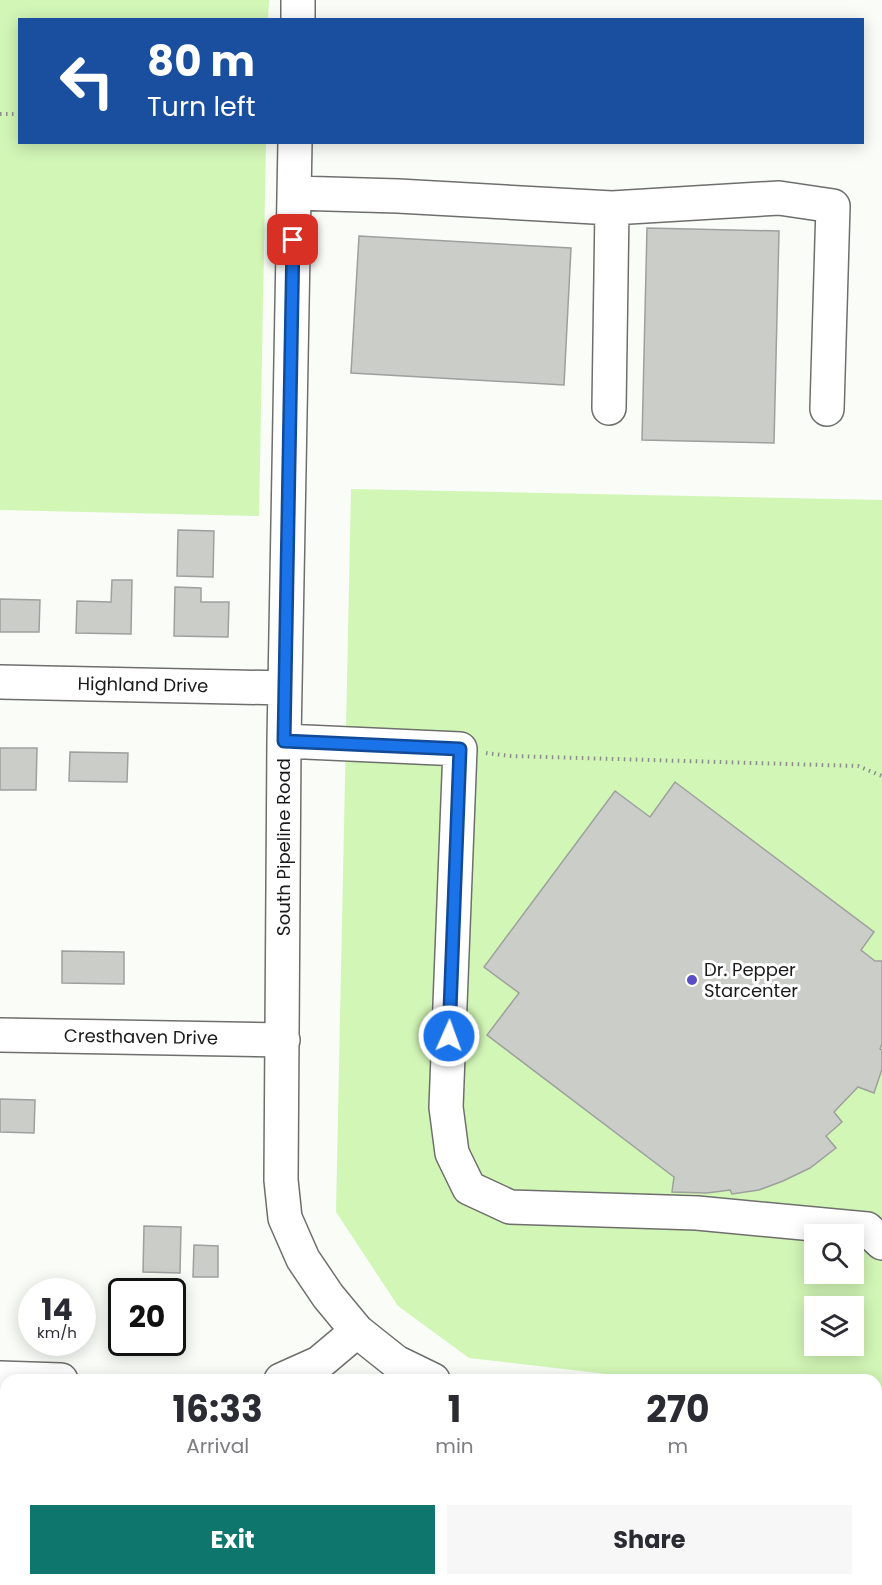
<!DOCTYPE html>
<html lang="en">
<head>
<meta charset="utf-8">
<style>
	body { margin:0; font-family:Poppins,sans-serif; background:#f7f7f7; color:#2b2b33; height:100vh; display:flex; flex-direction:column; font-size:22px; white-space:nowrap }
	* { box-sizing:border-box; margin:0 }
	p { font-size:20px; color:#7c7c81 }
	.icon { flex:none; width:33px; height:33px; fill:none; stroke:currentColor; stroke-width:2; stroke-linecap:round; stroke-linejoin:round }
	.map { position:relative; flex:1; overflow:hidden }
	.panel { position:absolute; left:0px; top:1374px; width:882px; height:212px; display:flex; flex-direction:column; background:#fff; border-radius:18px 18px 0 0; box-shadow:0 3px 15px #0003 }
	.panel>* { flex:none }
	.top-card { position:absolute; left:18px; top:18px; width:846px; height:126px; border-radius:0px; box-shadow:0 3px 15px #0003; background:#1a4fa0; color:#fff; overflow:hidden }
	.controls { position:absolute; left:804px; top:1224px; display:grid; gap:12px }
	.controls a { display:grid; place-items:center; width:60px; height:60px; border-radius:0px; background:#fff; box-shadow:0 3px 15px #0003; font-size:30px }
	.speed { position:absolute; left:18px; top:1278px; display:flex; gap:12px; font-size:30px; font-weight:700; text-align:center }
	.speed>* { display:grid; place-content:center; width:78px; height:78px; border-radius:50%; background:#fff; box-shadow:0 3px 15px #0003; line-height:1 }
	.speed small { font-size:15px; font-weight:400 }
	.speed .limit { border:3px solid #111; border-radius:9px; background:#fff; color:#111 }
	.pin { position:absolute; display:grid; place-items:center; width:51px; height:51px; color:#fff; margin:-26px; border-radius:12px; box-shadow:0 3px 9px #0006 }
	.me { position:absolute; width:66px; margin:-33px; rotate:2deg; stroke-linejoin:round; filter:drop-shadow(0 0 4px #0008) }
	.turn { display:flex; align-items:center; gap:21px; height:126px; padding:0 30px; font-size:27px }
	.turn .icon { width:78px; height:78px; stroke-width:2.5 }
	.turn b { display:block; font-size:42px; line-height:51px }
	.eta { display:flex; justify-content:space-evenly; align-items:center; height:102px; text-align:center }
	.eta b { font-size:36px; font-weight:700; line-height:42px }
	.cta { display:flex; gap:12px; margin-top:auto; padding:12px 30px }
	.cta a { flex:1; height:69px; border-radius:0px; background:#0f766e; color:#fff; font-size:24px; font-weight:700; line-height:69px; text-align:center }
	.cta a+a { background:#f7f7f7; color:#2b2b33 }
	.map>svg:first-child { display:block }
	.green { fill:#d2f6b6; fill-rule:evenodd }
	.building { fill:#cbcdc9; stroke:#9ea09d; stroke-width:1.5 }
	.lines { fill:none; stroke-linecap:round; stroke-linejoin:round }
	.minor-casing { stroke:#6e6f6d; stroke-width:36 }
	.path { stroke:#8b8d8a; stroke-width:4; stroke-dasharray:1.5 4.5; stroke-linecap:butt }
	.minor { stroke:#fff; stroke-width:33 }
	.route-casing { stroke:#114b97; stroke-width:15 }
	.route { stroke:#1a73e8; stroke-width:10 }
	.poi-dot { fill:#594ec6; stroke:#fff; stroke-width:2 }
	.labels { text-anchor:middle; stroke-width:6; stroke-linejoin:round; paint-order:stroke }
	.street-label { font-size:18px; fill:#191a19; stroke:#fff }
	.poi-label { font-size:18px; fill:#191a19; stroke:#fff; text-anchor:start }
</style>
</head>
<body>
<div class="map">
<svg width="882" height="1585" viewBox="0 0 882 1585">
	<rect width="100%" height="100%" fill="#fafcf8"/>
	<path class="green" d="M0,0H269L268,19L20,20V142L266,143L259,516L0,510Z
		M351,489L882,500V1585H849L848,1580H876V1380H658L469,1358L398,1306L336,1212ZM814,1234H854V1274H814ZM814,1306H854V1346H814Z"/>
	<path class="building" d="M647,228L779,231L774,443L642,440Z
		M359,236L571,248L564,385L351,373Z
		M178,530L214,531L213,577L177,576Z
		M112,580H132L131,634L76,633L77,601L111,602Z
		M175,587L201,588V602H229L228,637L174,636Z
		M0,599L40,600L39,632H0Z
		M0,748H37L36,790H0Z
		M70,752L128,753L127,782L69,781Z
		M675,782L874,932L861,950L875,961H882V1044L880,1049L882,1050V1069L874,1093L858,1087L834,1112L842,1122L826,1136L836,1148L810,1168L783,1181L759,1190L732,1194L730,1190L707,1193L672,1192L674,1177L487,1035L519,993L484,967L615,791L650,817Z
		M62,951L124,952V984L62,983Z
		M0,1099L35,1100L34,1133L0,1132Z
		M144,1226L181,1227L180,1273L143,1272Z
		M194,1245L218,1246V1277H193Z
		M196,1580H215V1585H196Z
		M287,1580H537V1585H287Z
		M0,1582L34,1583V1585H0Z"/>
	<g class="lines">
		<defs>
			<path id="minor" d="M298,20V0
				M295,142L284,741L281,1180L285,1218L303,1259L328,1296L357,1331L396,1362L433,1380
				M294,193L398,196L612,208L779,198L833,206L827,409
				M609,408L612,208
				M0,682L285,688
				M284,741L460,749L446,1107L452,1153L469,1188L510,1207L697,1213L867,1229L882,1243
				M0,1035L283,1040
				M0,1378L61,1380
				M281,1380L319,1363L357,1331
				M832,1580L833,1585
				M68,1585V1580"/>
		</defs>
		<use href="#minor" class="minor-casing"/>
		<path class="path" d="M0,114H20
			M486,753L511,756L858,766L882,776"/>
		<use href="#minor" class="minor"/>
	</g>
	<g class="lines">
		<defs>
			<path id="route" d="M293,240L284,741L460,749L449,1036"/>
		</defs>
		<use href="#route" class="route-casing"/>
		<use href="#route" class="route"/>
	</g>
	<circle class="poi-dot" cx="692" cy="980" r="6"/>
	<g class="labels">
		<g class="street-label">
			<text transform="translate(143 685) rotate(1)" y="6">Highland Drive</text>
			<text transform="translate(284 847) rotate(-90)" y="6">South Pipeline Road</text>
			<text transform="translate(141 1037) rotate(1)" y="6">Cresthaven Drive</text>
		</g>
		<g class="poi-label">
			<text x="704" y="976">Dr. Pepper<tspan x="704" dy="21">Starcenter</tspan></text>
		</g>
	</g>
</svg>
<div class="controls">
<a><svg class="icon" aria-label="search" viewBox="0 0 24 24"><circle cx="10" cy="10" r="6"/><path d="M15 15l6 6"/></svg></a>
<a><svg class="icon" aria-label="layers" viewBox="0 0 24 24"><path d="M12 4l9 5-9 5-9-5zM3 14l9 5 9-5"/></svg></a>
</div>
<div class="speed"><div>14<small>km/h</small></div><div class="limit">20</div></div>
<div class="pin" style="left:293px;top:240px;background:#d93025"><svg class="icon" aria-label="arrive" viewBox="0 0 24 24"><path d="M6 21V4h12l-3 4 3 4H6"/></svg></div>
<svg class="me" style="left:449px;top:1036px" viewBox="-20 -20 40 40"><circle r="17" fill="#1a73e8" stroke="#fff" stroke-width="3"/><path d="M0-11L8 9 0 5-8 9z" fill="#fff"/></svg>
<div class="top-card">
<div class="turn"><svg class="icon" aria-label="left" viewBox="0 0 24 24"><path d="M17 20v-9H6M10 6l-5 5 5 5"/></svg><div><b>80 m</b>Turn left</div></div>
</div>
<section class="panel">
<div class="eta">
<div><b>16:33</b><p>Arrival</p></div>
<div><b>1</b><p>min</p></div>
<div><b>270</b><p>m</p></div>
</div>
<div class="cta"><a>Exit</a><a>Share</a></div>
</section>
</div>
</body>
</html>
